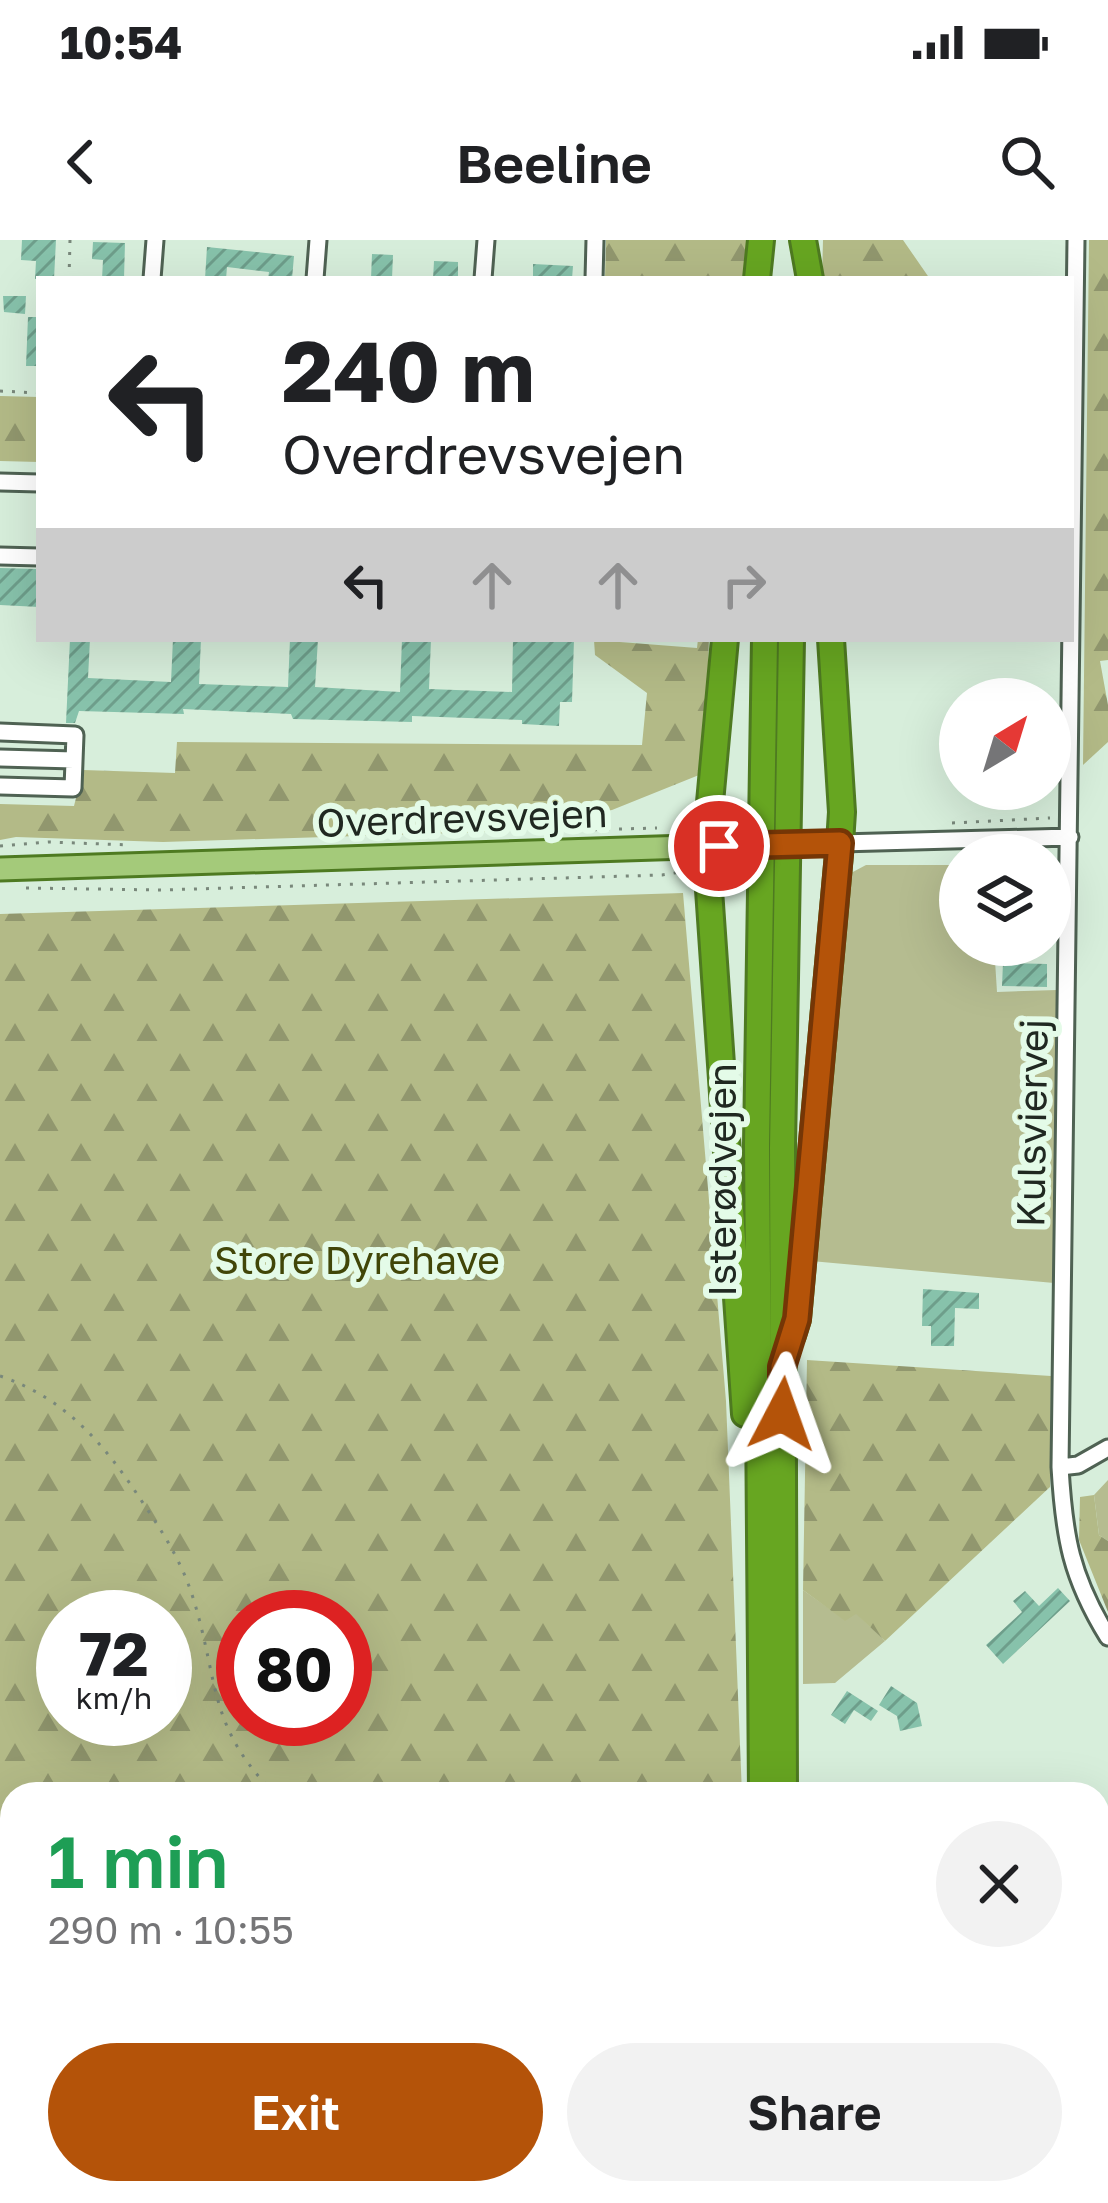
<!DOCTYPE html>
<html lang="en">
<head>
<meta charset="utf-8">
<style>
	body { margin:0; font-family:"Golos Text",sans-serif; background:#f2f2f2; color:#202124; height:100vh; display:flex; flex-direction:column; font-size:45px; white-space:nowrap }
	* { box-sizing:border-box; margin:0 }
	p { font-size:39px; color:#757577 }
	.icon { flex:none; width:66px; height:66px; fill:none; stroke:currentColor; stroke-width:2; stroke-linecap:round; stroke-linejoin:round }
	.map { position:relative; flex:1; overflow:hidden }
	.side { position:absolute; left:0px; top:1542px; width:1110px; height:423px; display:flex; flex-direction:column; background:#fff; border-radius:36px 36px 0 0; box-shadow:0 12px 48px #0002 }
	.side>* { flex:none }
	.top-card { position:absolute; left:36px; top:36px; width:1038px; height:366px; border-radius:0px; box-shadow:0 12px 48px #0002; background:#fff; color:#202124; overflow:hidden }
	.needle { width:78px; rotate:38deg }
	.tools { position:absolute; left:939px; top:438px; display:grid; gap:24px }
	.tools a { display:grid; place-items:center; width:132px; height:132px; border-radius:50%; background:#fff; box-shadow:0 12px 48px #0002; font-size:60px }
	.speed { position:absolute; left:36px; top:1350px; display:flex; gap:24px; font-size:60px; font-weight:700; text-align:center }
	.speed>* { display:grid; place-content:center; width:156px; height:156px; border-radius:50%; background:#fff; box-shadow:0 12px 48px #0002; line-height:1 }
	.speed small { font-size:30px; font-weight:400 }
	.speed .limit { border:18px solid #d22; background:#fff; color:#111 }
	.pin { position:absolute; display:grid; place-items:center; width:102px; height:102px; color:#fff; margin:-51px; border:6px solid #fff; border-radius:50%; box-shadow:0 3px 12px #0007 }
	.me { position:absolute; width:132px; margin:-66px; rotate:4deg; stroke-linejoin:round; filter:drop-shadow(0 0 9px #0008) }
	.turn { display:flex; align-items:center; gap:42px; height:252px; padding:0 48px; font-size:54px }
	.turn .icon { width:156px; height:156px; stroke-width:2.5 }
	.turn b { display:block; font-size:84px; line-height:102px }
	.lanes { display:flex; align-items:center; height:114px; padding:0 48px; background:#0003; justify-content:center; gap:60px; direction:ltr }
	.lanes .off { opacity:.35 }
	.round { display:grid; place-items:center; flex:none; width:126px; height:126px; border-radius:63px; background:#f2f2f2 }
	.overview { display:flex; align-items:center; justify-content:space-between; height:204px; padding:0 48px }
	h1 { font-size:72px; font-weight:600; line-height:90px; color:#1e9e55 }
	.primary-button { display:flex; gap:24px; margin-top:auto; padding:24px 48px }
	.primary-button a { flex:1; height:138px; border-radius:72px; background:#b45309; color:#fff; font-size:48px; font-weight:600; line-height:138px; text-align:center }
	.primary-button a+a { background:#f2f2f2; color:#202124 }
	.status { display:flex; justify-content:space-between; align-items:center; height:84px; padding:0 60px; background:#fff; direction:ltr }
	.status svg { height:33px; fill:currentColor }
	header { display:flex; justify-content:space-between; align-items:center; height:156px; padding:0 48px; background:#fff; font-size:54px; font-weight:600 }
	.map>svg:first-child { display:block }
	.grass { fill:#b5bc90 }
	.forest { fill:url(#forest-firs); fill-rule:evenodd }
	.building { fill:url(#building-hatch) }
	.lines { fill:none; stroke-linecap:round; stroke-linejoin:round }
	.minor-casing { stroke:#4f6253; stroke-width:21 }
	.major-casing { stroke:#4e7a21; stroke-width:27 }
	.highway-casing { stroke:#4e7a21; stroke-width:30 }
	.path { stroke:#79887b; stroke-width:3; stroke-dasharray:3 9; stroke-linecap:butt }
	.minor { stroke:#fff; stroke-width:15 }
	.major { stroke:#a4ca7a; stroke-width:21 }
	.highway { stroke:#67a621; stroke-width:24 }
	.major-bridge-casing { stroke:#4e7a21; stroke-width:27; stroke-linecap:butt }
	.major-bridge { stroke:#a4ca7a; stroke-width:21 }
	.route-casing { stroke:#753606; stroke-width:30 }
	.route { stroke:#b45309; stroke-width:21 }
	.labels { text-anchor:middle; stroke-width:12; stroke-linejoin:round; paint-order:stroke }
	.street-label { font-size:39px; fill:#202821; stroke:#e4fbe8 }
	.park-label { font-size:39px; fill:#414608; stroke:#e4fbe8 }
</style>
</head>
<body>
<div class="status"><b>10:54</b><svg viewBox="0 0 49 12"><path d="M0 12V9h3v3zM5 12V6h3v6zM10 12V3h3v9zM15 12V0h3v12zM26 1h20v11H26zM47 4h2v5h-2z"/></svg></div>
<header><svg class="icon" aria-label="back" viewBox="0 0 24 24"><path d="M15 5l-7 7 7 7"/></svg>Beeline<svg class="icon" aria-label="search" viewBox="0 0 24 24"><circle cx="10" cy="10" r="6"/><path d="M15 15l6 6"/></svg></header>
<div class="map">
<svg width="1108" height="1963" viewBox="0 0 1108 1963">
	<defs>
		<pattern id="forest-firs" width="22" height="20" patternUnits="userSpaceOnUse" patternTransform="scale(3)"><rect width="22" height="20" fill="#b3ba87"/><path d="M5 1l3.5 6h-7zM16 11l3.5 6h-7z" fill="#91976e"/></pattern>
		<pattern id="building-hatch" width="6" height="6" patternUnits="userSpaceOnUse" patternTransform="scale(3)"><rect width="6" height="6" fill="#87c2ab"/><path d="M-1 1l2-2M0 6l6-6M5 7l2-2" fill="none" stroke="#6e9e8b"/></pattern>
	</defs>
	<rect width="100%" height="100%" fill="#d7eedb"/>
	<path class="grass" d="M866,625H960V705H994L997,752L1057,750L1054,1043L811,1021L848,642L851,633Z
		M1108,1240V1301L1099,1295L1094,1255Z
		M803,1350L845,1380L856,1373L885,1401L835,1443L803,1444Z
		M1108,1618V1920L1098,1919V1627Z"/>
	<path class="forest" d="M606,0H747L745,39H605Z
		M823,0H903L930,39H822Z
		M1089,0H1108V420L1100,421L1108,465V502L1083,525Z
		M0,156L39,157V222L0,221Z
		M698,399H709L704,533L612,570L486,592L163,602L16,597L0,600V564L74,566L83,530L175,533L177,502L642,505L647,453L595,415L594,400L697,408Z
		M683,653L726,1161L742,1554H12V1953H741V1963H0V674ZM165,1377V1479H63V1377ZM345,1377V1479H243V1377Z
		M807,1120L1051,1136L1050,1247L885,1401L856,1374L845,1381L803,1350Z
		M1094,1255L1099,1295L1108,1301V1372L1079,1300L1080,1257Z
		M817,1953H1026V1963H817Z"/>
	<path class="building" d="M22,0H56L54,39H35L36,21L21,20Z
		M93,2L125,3L124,39H102L103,20L92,19Z
		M207,7L294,16L292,39H268L269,32L227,27L226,39H205Z
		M372,14L393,15L392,39H371Z
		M434,21L458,22V39H433Z
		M533,24L573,26L572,39H533Z
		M3,56H26L25,74L4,72Z
		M28,77H39V126H26Z
		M0,328L39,329V367L0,365Z
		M70,399H90L88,438L171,442L173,399H201L199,444L288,447L290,399H318L315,447L400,452L402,399H431L429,449L512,452L513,399H574L572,462H560L559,486L522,484V480L412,476V482L293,479L291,474L183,469L184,474L79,471L75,483H66Z
		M1003,723L1047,724V747L1002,746Z
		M923,1049L979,1053V1069L955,1068L954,1106H931V1086H922Z
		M1058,1348L1070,1361L1003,1424L986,1405L1022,1372L1013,1361L1025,1351L1039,1366Z
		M891,1446L917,1463L922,1486L900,1491L897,1476L879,1465Z
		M847,1451L878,1471L871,1481L854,1470L845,1484L831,1475Z"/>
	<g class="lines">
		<defs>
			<path id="minor" d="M1076,0L1060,1227C1064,1297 1071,1337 1108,1397
				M152,39L155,0
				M315,39L318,0
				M483,39L486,0
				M594,39L595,0
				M0,242L39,243
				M0,316L39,317
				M0,492L75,495L73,548L0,546
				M0,518L74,520
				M840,603L1070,597
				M1060,1227L1078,1225L1108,1208"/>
			<path id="major" d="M0,629L719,606"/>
			<path id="highway" d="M803,0L810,39
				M757,39L761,0
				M725,399L706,606L745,1174
				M792,1095L797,1079L840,603L842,572L831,399
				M762,1554L757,905L765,399
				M784,1554L782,908L791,399
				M782,1953V1963"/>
		</defs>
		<use href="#minor" class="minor-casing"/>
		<use href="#major" class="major-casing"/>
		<use href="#highway" class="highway-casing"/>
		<path class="path" d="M69,39L70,0
			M0,151L39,153
			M952,583L1050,578
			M583,590L657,588
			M0,606L49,602L130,605
			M26,648L161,650L662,635L687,631
			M0,1136C67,1159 105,1205 143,1263C164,1294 183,1324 194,1361C219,1443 208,1487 275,1554
			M0,1580L12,1593
			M244,1953L253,1963
			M291,1963L301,1953"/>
		<use href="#minor" class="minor"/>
		<use href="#major" class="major"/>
		<use href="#highway" class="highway"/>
		<defs>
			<path id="major-bridge" d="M719,606L824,603"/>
		</defs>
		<use href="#major-bridge" class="major-bridge-casing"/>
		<use href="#major-bridge" class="major-bridge"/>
	</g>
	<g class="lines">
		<defs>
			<path id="route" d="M719,606L840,603L797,1079L782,1127V1174"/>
		</defs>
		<use href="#route" class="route-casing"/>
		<use href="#route" class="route"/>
	</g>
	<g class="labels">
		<g class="street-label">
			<text transform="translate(462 578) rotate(-2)" y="14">Overdrevsvejen</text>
			<text transform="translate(1032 883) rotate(-89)" y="14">Kulsviervej</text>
			<text transform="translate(722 940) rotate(-90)" y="14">Isterødvejen</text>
		</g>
		<g class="park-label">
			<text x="357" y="1034">Store Dyrehave</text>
		</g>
	</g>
</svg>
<div class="tools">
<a><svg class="needle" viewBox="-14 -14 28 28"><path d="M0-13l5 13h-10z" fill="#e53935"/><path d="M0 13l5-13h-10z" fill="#757577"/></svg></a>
<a><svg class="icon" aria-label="layers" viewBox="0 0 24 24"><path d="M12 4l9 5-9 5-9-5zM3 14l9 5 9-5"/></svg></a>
</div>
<div class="speed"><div>72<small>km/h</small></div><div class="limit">80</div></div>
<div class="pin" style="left:719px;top:606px;background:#d93025"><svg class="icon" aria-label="arrive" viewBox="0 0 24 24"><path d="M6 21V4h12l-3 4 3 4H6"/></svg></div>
<svg class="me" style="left:782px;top:1174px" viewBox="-20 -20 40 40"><path d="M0-17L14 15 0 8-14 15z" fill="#b45309" stroke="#fff" stroke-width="4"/></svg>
<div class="top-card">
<div class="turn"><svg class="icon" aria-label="left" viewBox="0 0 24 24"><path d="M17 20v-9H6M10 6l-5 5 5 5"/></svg><div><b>240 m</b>Overdrevsvejen</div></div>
<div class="lanes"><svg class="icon" aria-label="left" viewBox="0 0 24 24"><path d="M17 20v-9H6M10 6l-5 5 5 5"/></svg><svg class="icon off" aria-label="ahead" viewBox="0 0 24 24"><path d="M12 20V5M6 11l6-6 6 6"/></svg><svg class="icon off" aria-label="ahead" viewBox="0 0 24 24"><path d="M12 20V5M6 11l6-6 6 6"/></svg><svg class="icon off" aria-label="right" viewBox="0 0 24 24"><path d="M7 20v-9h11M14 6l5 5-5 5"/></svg></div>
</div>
<section class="side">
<div class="overview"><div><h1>1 min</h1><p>290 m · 10:55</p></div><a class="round"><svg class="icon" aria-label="close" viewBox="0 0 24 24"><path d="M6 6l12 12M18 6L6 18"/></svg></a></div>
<div class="primary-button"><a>Exit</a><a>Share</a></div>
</section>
</div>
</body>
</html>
